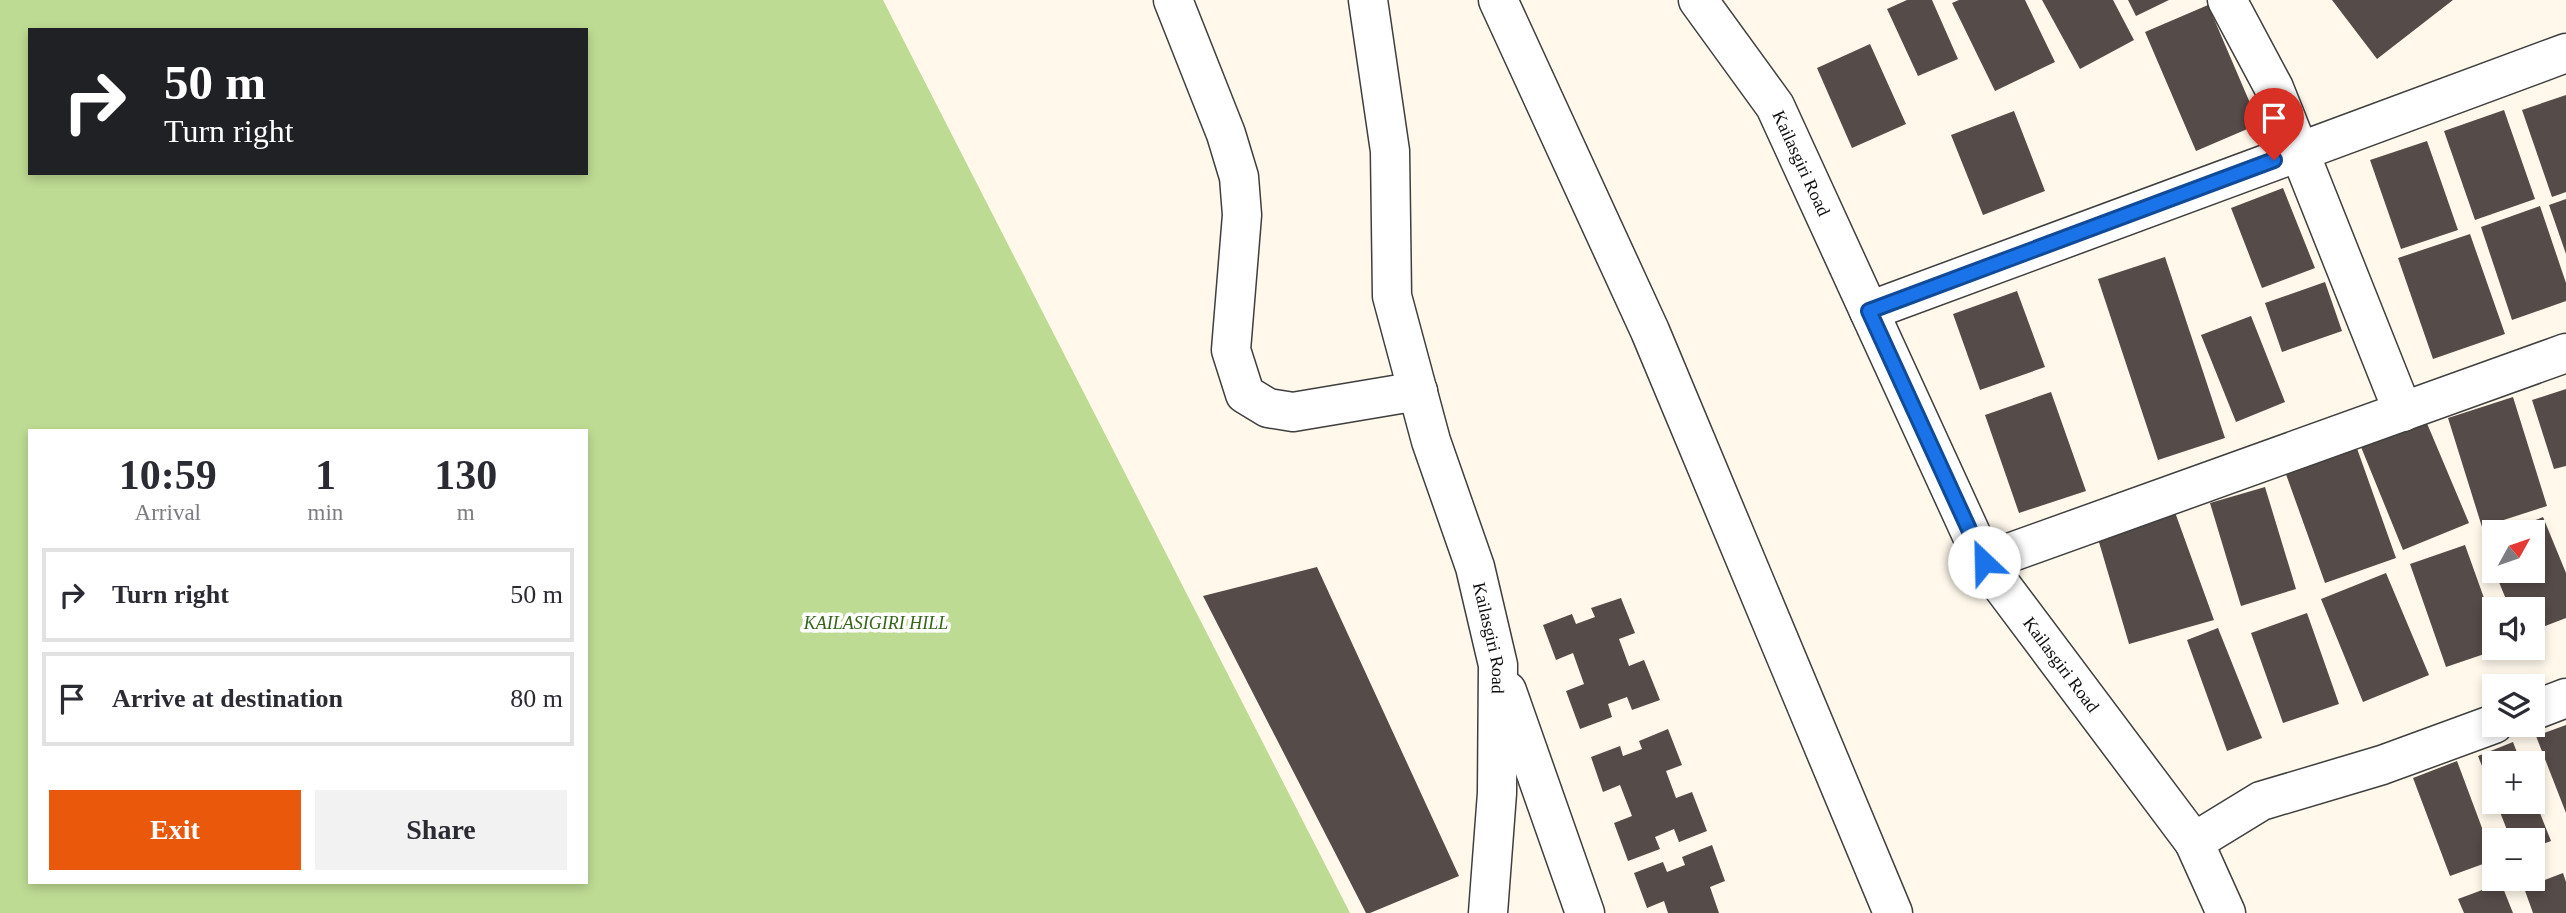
<!DOCTYPE html>
<html lang="en">
<head>
<meta charset="utf-8">
<style>
	body { margin:0; font-family:Georgia,serif; background:#f2f2f3; color:#2b2b33; height:100vh; display:flex; flex-direction:column; font-size:26px; white-space:nowrap }
	* { box-sizing:border-box; margin:0 }
	p { font-size:23px; color:#7c7c81 }
	.icon { flex:none; width:38px; height:38px; fill:none; stroke:currentColor; stroke-width:2; stroke-linecap:round; stroke-linejoin:round }
	.map { position:relative; flex:1; overflow:hidden }
	.drawer { position:absolute; left:28px; top:429px; width:560px; height:455px; display:flex; flex-direction:column; background:#fff; border-radius:0px; box-shadow:0 4px 10px #0003 }
	.drawer>* { flex:none }
	.guide { position:absolute; left:28px; top:28px; width:560px; height:147px; border-radius:0px; box-shadow:0 4px 10px #0003; background:#202124; color:#fff; overflow:hidden }
	.needle { width:46px; rotate:50deg }
	.buttons { position:absolute; left:2482px; top:520px; display:grid; gap:14px }
	.buttons a { display:grid; place-items:center; width:63px; height:63px; border-radius:0px; background:#fff; box-shadow:0 4px 10px #0003; font-size:35px }
	.pin { position:absolute; display:grid; place-items:center; width:60px; height:60px; color:#fff; margin:-72px -30px; border-radius:50% 50% 50% 0; rotate:-45deg; box-shadow:0 0 7px #0007 }
	.pin .icon { rotate:45deg }
	.me { position:absolute; width:77px; margin:-38px; rotate:336deg; stroke-linejoin:round; filter:drop-shadow(0 0 5px #0008) }
	.turn { display:flex; align-items:center; gap:24px; height:147px; padding:0 21px; font-size:32px }
	.turn .icon { width:91px; height:91px; stroke-width:2.5 }
	.turn b { display:block; font-size:49px; line-height:60px }
	.eta { display:flex; justify-content:space-evenly; align-items:center; height:119px; text-align:center }
	.eta b { font-size:42px; font-weight:600; line-height:49px }
	.cta { display:flex; gap:14px; margin-top:auto; padding:14px 21px }
	.cta a { flex:1; height:80px; border-radius:0px; background:#ea580c; color:#fff; font-size:28px; font-weight:600; line-height:80px; text-align:center }
	.cta a+a { background:#f2f2f3; color:#2b2b33 }
	ul { padding:0; list-style:none }
	li { display:flex; align-items:center; gap:21px; height:94px; margin:0 14px 10px; padding:0 7px; border:4px solid #e1e1e2; border-radius:0px }
	li div { flex:1 }
	li b { display:block; font-size:26px }
	li em { font-style:normal }
	.map>svg:first-child { display:block }
	.forest { fill:#bedb93; fill-rule:evenodd }
	.building { fill:#554b48 }
	.lines { fill:none; stroke-linecap:round; stroke-linejoin:round }
	.minor-casing { stroke:#3f3f3f; stroke-width:41 }
	.minor { stroke:#fff; stroke-width:38 }
	.route-casing { stroke:#114b97; stroke-width:18 }
	.route { stroke:#1a73e8; stroke-width:12 }
	.labels { text-anchor:middle; stroke-width:7; stroke-linejoin:round; paint-order:stroke }
	.street-label { font-size:18px; fill:#0c0c0c; stroke:#fff }
	.park-label { font-size:18px; font-style:italic; fill:#35651b; stroke:#fff }
</style>
</head>
<body>
<div class="map">
<svg width="2566" height="913" viewBox="0 0 2566 913">
	<rect width="100%" height="100%" fill="#fff8eb"/>
	<path class="forest" d="M0,0H883L1350,913H0ZM30,30H586V173H30ZM30,430H586V882H30Z"/>
	<path class="building" d="M1907,0H1932L1958,59L1918,76L1887,9Z
		M1959,0H2025L2055,62L1995,91L1952,3Z
		M2042,0H2113L2134,40L2080,69Z
		M2128,0H2169L2136,16Z
		M2332,0H2453L2377,59Z
		M2208,5L2259,124L2196,151L2145,32Z
		M1870,44L1906,124L1852,148L1817,68Z
		M2566,95V192L2552,197L2522,110Z
		M2504,110L2535,199L2475,220L2444,131Z
		M2014,111L2045,191L1983,215L1951,135Z
		M2427,141L2458,230L2401,249L2370,160Z
		M2283,188L2315,268L2262,288L2231,208Z
		M2566,199V254L2549,205Z
		M2540,206L2566,283V301L2512,320L2481,227Z
		M2470,234L2505,334L2433,359L2398,258Z
		M2165,257L2225,438L2158,460L2098,279Z
		M2325,282L2342,331L2282,352L2265,303Z
		M2017,291L2045,367L1980,390L1953,314Z
		M2251,316L2285,402L2236,422L2201,335Z
		M2566,389V466L2554,469L2532,400Z
		M2051,392L2086,491L2019,513L1985,415Z
		M2513,397L2547,506L2482,527L2448,418Z
		M2426,421L2469,523L2403,550L2361,447Z
		M2354,440L2396,558L2325,583L2283,466Z
		M2265,487L2296,589L2241,606L2210,503Z
		M2172,504L2214,620L2129,644L2096,532Z
		M2543,517L2566,573V618L2532,631V609H2510L2494,570H2532V532H2505Z
		M2494,536V569L2482,541Z
		M2465,545L2494,626V648H2502L2446,667L2410,564Z
		M1317,567L1459,876L1370,913H1366L1203,596Z
		M2386,573L2429,675L2363,702L2321,599Z
		M1621,598L1635,633L1619,639L1629,666L1644,660L1660,700L1632,710L1627,697L1608,704L1612,717L1580,729L1566,691L1584,684L1573,653L1556,660L1543,625L1572,614L1576,624L1595,617L1591,608Z
		M2307,613L2339,704L2283,723L2251,633Z
		M2218,628L2262,738L2227,751L2187,640Z
		M2566,725V813L2536,736Z
		M1668,729L1682,765L1666,771L1676,798L1692,792L1707,831L1679,842L1674,829L1655,837L1660,849L1628,861L1614,823L1632,816L1620,785L1603,792L1591,757L1620,746L1623,756L1642,749L1639,741Z
		M2513,742L2521,763H2494V796L2478,756Z
		M2457,761L2494,860L2450,876L2413,778Z
		M2532,793L2551,841L2532,848V840H2511L2496,802H2532Z
		M1712,845L1725,881L1710,887L1719,913H1668L1664,901L1647,908L1634,873L1663,862L1667,872L1685,865L1682,857Z
		M2563,873L2566,882V913H2533L2524,888Z
		M2501,883L2513,913H2464L2458,899Z"/>
	<g class="lines">
		<defs>
			<g id="minor">
				<path d="M1173,0L1226,134L1239,177L1242,215L1231,350L1245,394L1268,408L1293,412L1418,391"/>
				<path id="s1" d="M1368,0L1390,151L1392,296L1431,441L1475,567L1498,665L1497,793L1488,913"/>
				<path d="M1498,0L1650,331L1893,913"/>
				<path id="s2" d="M1698,0L1775,106L1984,562L2194,842L2226,913"/>
				<path d="M2227,0L2274,88L2403,412"/>
				<path d="M1869,311L2566,53"/>
				<path d="M1984,562L2566,353"/>
				<path d="M1507,691L1585,913"/>
				<path d="M2532,711L2566,698"/>
				<path d="M2194,842L2261,801L2382,765L2494,724"/>
			</g>
		</defs>
		<use href="#minor" class="minor-casing"/>
		<use href="#minor" class="minor"/>
	</g>
	<g class="lines">
		<defs>
			<path id="route" d="M1984,562L1869,311L2274,160"/>
		</defs>
		<use href="#route" class="route-casing"/>
		<use href="#route" class="route"/>
	</g>
	<g class="labels">
		<g class="street-label">
			<text dy="6" stroke="none"><textPath href="#s2" startOffset="194">Kailasgiri Road</textPath></text>
			<text dy="6" stroke="none"><textPath href="#s1" startOffset="654">Kailasgiri Road</textPath></text>
			<text dy="6" stroke="none"><textPath href="#s2" startOffset="761">Kailasgiri Road</textPath></text>
		</g>
		<g class="park-label">
			<text x="876" y="629">KAILASIGIRI HILL</text>
		</g>
	</g>
</svg>
<div class="buttons">
<a><svg class="needle" viewBox="-14 -14 28 28"><path d="M0-13l5 13h-10z" fill="#e53935"/><path d="M0 13l5-13h-10z" fill="#7c7c81"/></svg></a>
<a><svg class="icon" aria-label="sound" viewBox="0 0 24 24"><path d="M4 9h4l5-4v14l-5-4H4zM17 9q2 3 0 6"/></svg></a>
<a><svg class="icon" aria-label="layers" viewBox="0 0 24 24"><path d="M12 4l9 5-9 5-9-5zM3 14l9 5 9-5"/></svg></a>
<a>+</a>
<a>−</a>
</div>
<div class="pin" style="left:2274px;top:160px;background:#d93025"><svg class="icon" aria-label="arrive" viewBox="0 0 24 24"><path d="M6 21V4h12l-3 4 3 4H6"/></svg></div>
<svg class="me" style="left:1984px;top:562px" viewBox="-20 -20 40 40"><circle r="19" fill="#fff"/><path d="M0-13L10 11 0 6-10 11z" fill="#1a73e8"/></svg>
<div class="guide">
<div class="turn"><svg class="icon" aria-label="right" viewBox="0 0 24 24"><path d="M7 20v-9h11M14 6l5 5-5 5"/></svg><div><b>50 m</b>Turn right</div></div>
</div>
<section class="drawer">
<div class="eta">
<div><b>10:59</b><p>Arrival</p></div>
<div><b>1</b><p>min</p></div>
<div><b>130</b><p>m</p></div>
</div>
<ul>
<li><svg class="icon" aria-label="right" viewBox="0 0 24 24"><path d="M7 20v-9h11M14 6l5 5-5 5"/></svg><div><b>Turn right</b></div><em>50 m</em></li>
<li><svg class="icon" aria-label="arrive" viewBox="0 0 24 24"><path d="M6 21V4h12l-3 4 3 4H6"/></svg><div><b>Arrive at destination</b></div><em>80 m</em></li>
</ul>
<div class="cta"><a>Exit</a><a>Share</a></div>
</section>
</div>
</body>
</html>
